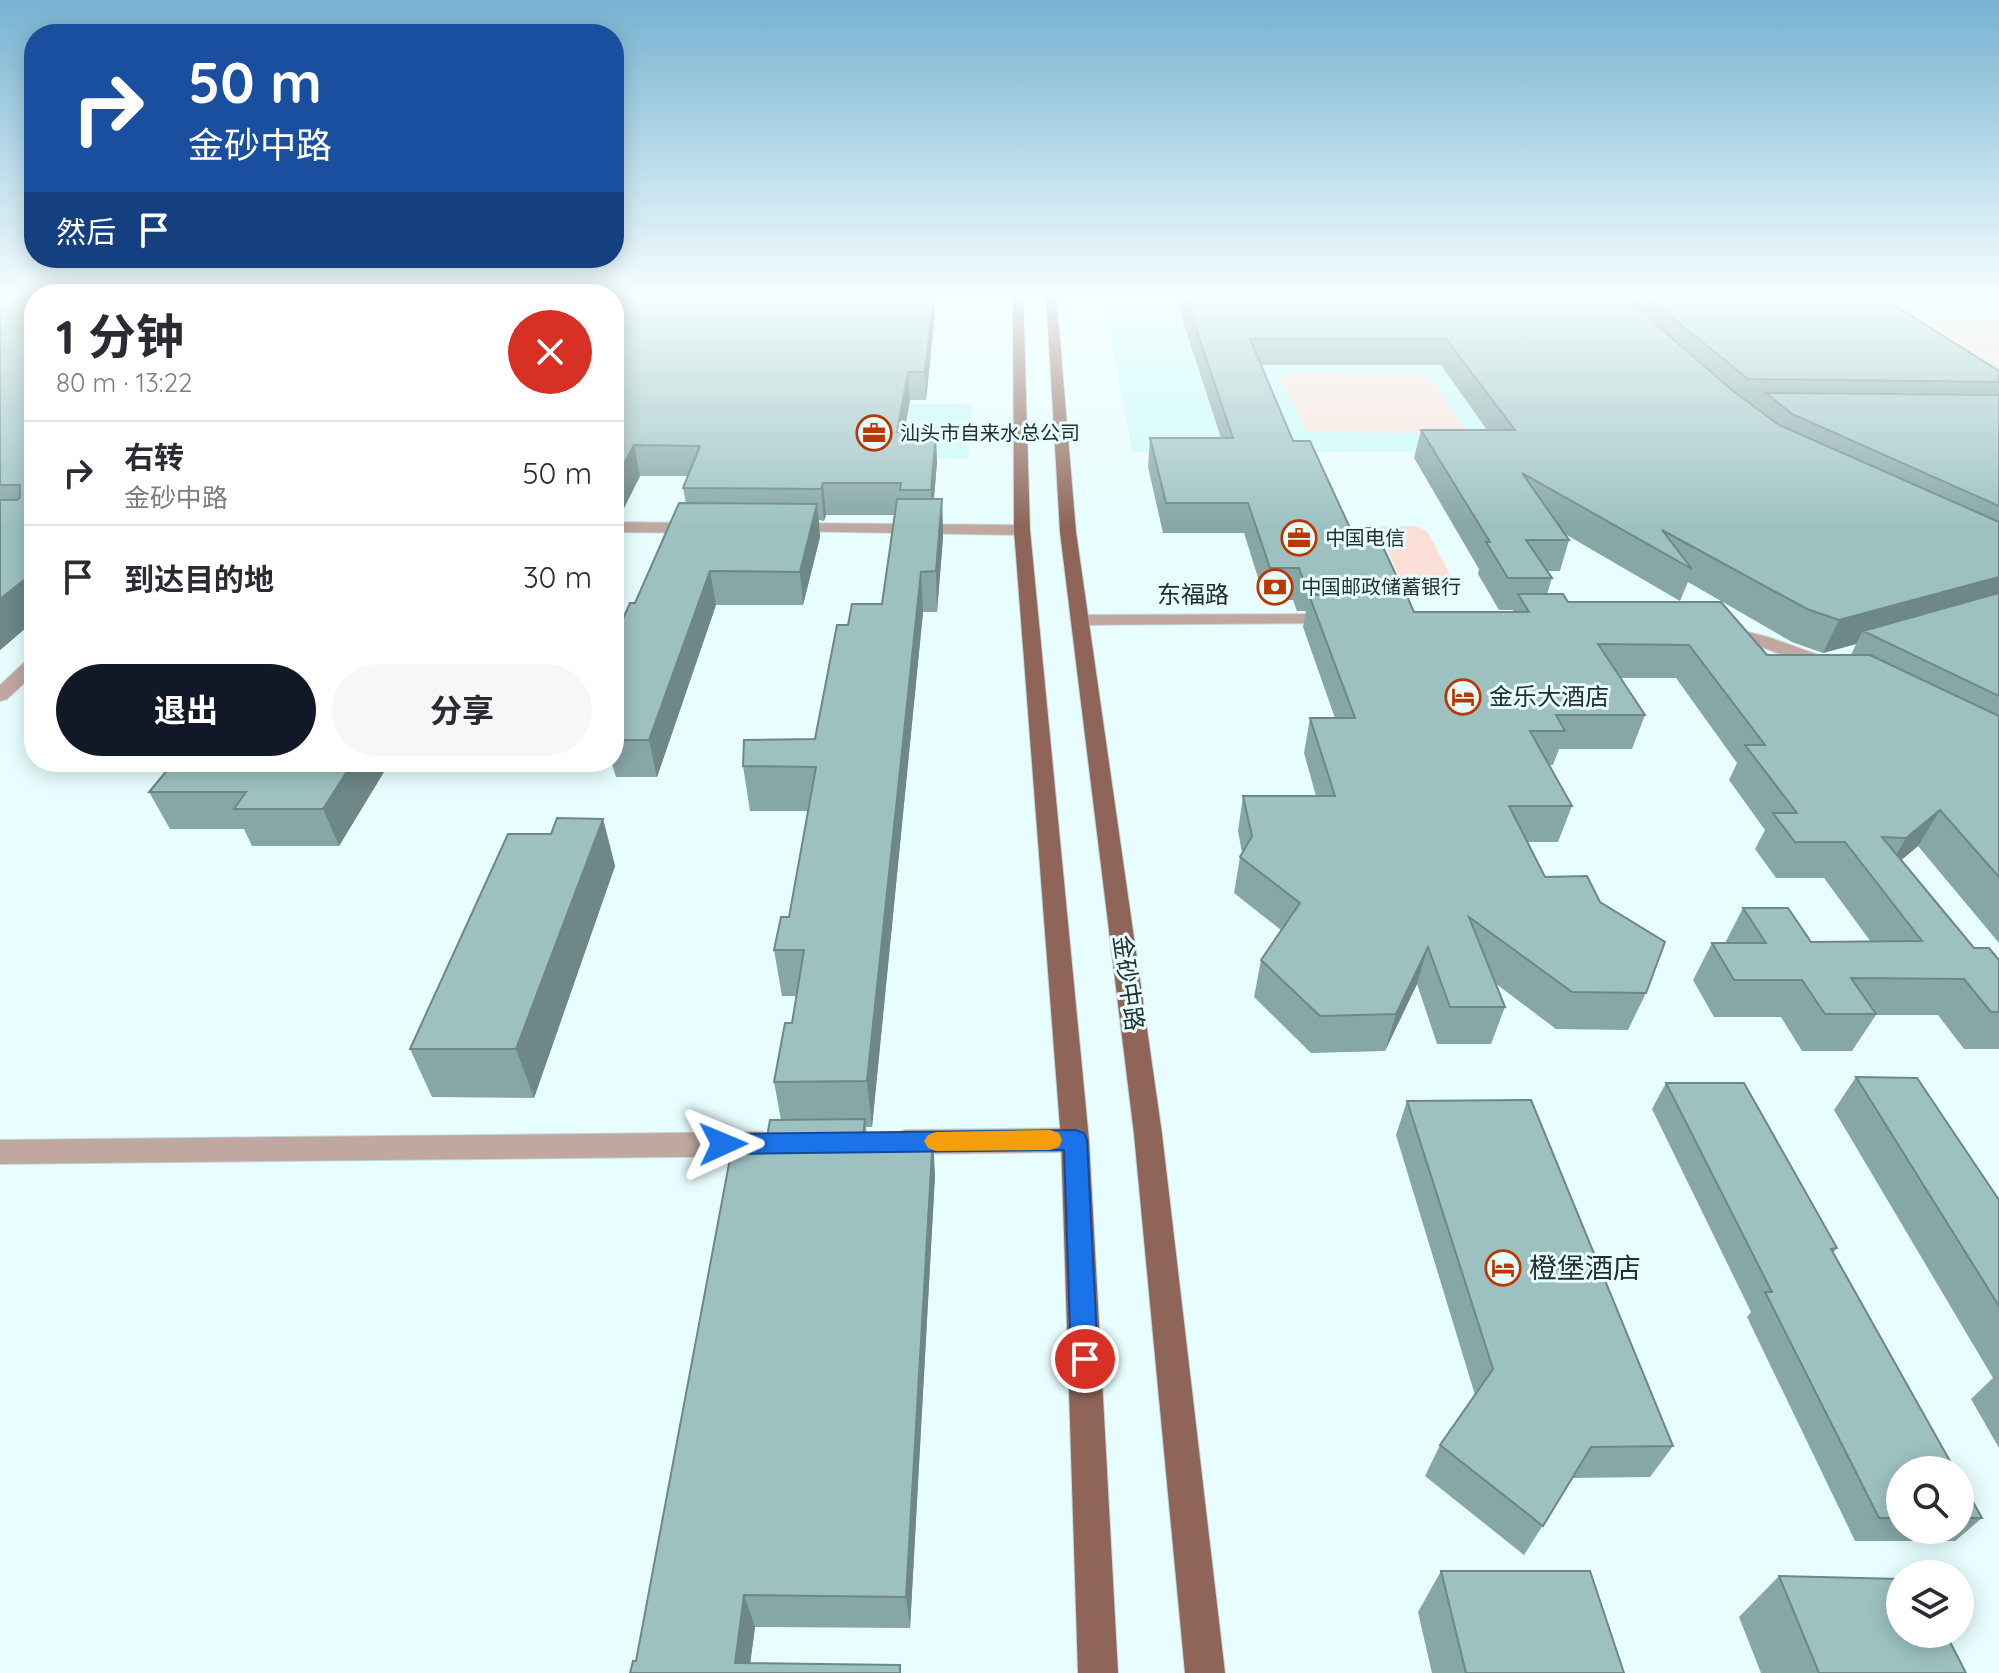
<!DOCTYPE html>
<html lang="zh">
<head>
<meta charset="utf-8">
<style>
	body { margin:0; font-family:Quicksand,"Noto Sans SC",sans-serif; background:#f7f7f7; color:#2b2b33; height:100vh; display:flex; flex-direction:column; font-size:30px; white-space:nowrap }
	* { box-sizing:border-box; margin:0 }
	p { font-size:26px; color:#7c7c81 }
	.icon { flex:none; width:44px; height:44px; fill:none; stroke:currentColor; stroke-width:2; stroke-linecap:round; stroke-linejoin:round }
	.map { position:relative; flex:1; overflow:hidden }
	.side { position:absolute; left:24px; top:284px; width:600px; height:488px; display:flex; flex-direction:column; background:#fff; border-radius:32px; box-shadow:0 4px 20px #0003 }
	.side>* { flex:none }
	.banner { position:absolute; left:24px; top:24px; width:600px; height:244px; border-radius:32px; box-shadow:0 4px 20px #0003; background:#1a4fa0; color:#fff; overflow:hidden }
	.buttons { position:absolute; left:1886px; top:1456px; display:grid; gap:16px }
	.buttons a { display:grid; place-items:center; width:88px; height:88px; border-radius:50%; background:#fff; box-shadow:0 4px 20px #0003; font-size:40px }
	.pin { position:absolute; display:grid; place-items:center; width:68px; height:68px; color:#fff; margin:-34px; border:4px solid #fff; border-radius:50%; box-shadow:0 2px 8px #0007 }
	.me { position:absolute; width:88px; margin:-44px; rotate:89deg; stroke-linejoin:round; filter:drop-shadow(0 0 6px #0008) }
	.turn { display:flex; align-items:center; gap:28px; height:168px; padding:0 32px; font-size:36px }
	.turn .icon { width:104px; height:104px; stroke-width:2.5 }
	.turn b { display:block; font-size:56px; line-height:68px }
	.then { display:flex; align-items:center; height:76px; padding:0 32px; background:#0003; gap:16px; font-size:30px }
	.round { display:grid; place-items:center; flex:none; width:84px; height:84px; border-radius:42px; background:#f7f7f7 }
	.headline { display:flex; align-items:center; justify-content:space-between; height:136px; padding:0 32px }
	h1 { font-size:48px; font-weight:700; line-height:60px }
	.action { display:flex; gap:16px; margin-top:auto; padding:16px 32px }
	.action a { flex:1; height:92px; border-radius:48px; background:#111827; color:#fff; font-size:32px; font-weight:700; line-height:92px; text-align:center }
	.action a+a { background:#f7f7f7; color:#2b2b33 }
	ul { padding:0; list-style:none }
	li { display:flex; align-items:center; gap:24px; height:104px; padding:0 32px; border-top:2px solid #e1e1e2 }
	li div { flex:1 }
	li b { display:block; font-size:30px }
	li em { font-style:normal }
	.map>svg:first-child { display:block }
	.built { fill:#c9f9f9 }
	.green { fill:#fce0d8 }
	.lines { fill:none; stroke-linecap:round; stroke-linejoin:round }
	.minor-casing { stroke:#c4d9d9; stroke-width:2 }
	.tertiary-casing { stroke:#c4d9d9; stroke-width:2 }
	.primary-casing { stroke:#c4d9d9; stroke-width:2 }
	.minor { fill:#c0a8a1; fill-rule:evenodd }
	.tertiary { fill:#c0a8a1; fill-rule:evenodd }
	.primary { fill:#8e6558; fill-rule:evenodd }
	.wall { fill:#87a6a6; fill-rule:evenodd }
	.shaded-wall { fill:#6e8787 }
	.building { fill:#9dc1c1; stroke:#6e8787; stroke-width:2 }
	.route { fill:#1a73e8; stroke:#114b97; stroke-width:2 }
	.slow { fill:#f59e0b }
	.labels { text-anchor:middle; stroke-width:6; stroke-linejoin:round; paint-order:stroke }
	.far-poi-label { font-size:20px; fill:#223030; stroke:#e8fefe; text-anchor:start }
	.street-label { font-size:24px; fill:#223030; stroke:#e8fefe }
	.poi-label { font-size:24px; fill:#223030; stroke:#e8fefe; text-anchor:start }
	.near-poi-label { font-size:28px; fill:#223030; stroke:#e8fefe; text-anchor:start }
</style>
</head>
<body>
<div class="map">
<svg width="1999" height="1673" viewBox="0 0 1999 1673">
	<rect width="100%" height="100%" fill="#e8fefe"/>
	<path class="built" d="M1244,301L1459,302L1503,452H1132L1106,311L1129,303Z
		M786,404H972L968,458H767Z"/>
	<path class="green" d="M1859,309L1999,310V401Z
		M1290,373L1416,374L1429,377L1467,430L1441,433L1307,432L1279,376Z
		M1383,526H1415L1427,531L1451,576C1436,584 1415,580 1399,576L1377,528Z"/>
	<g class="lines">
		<defs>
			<path id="minor" d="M614,522L696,523L704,528L696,533L614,532Z
				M791,523L1022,525L1030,530L1022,535L785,531V525Z
				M1334,614L1343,619L1340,623L1079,625L1070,620L1079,615Z
				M1723,626L1768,637L1838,662L1840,666L1831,672L1824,670L1756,645L1717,635L1714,631Z
				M34,658V674L7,699L0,701V685L27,660Z
				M1075,1128L1085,1132L1089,1140L1085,1148L1075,1152L905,1154L895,1150L891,1142L895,1134L905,1130Z
				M762,1132L772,1136L776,1144L772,1152L762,1156L0,1164V1140Z"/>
			<path id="tertiary" d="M936,293H1209V294L1204,297L941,296Z
				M1854,295L1999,296V302L1850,300V296Z"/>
			<path id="primary" d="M1013,293H1023L1030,530L1089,1140L1118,1673H1078L1061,1140L1014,530Z
				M1046,293H1056L1076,532L1162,1134L1225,1673H1185L1134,1134L1060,532Z"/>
		</defs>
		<use href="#minor" class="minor-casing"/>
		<use href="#tertiary" class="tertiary-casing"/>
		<use href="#primary" class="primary-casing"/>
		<use href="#minor" class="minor"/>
		<use href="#tertiary" class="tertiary"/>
		<use href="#primary" class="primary"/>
	</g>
	<path class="wall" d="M0,293H934L935,313L926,400H910L904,432L937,462L934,499H942L943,537L937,612H923L872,1127H866L867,1136L935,1175L910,1628L755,1627L750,1663L901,1673L636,1661L767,1137L781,1120L774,1082L792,1023L796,996H782L774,950L789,917L808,811H750L743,766L815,739L848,625L882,604L895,515H826L824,521L819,520L820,537L803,605H716L657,777H616L612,764H584V762H614V639L635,603L686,504L683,488L688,476H640L619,518H614V294H34V621L0,650Z
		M1177,293H1875L1999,371V943L1918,846L1901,860L1974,948L1999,960V1049H1964L1938,1015H1876L1852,1051H1802L1781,1017H1714L1693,980L1712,943H1725L1743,908L1811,942H1871L1824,878H1776L1755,849L1765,830L1729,780L1737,763L1676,678H1620L1645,715L1632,749H1559L1553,765H1549L1572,806L1558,842H1527L1545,877L1646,993L1628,1030L1556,1029L1495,983L1505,1007L1491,1044H1437L1417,984L1385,1051L1311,1053L1254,997L1261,960L1281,930L1234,893L1240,857L1242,853L1238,831L1243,796H1316L1304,753L1310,718H1335L1303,627L1306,611H1297L1293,600H1265L1244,533H1163L1148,467L1150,438H1221L1176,300ZM1261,365H1441L1487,430H1421L1414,458L1479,569L1478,574L1499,610H1513V612H1414L1395,594L1398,579L1350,528L1293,441ZM1565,534L1680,601L1688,582L1792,642L1823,653L1856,644L1851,655H1767L1568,602L1547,594L1552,578L1548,571H1560L1569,540Z
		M174,762H390L339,846H252L244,829H170L149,792Z
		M603,819L615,866L534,1098L432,1097L410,1049L551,834Z
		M1856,1077L1999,1200V1448L1971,1399L1993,1378L1834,1110Z
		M1666,1083L1837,1248L1833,1253L1900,1470V1530H1960V1479L1982,1518L1955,1541H1855L1747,1317L1751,1312L1652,1109Z
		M1407,1101L1673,1446L1650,1477L1573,1478L1524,1555L1425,1476L1440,1445L1475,1395L1396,1135Z
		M1441,1571L1624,1673H1432L1418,1612Z
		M1779,1576L1966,1673H1761L1739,1617Z"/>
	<path class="shaded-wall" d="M934,293L935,313L926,400L925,372Z
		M908,372L910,400L899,462L897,432Z
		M936,432L937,462L932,521L931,490Z
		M634,445L640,476L619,518L614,495V483Z
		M823,483L826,515L824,521L821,489Z
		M942,499L943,537L937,612L936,571Z
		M817,504L820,537L803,605L800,572Z
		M710,571L716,605L657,777L649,740Z
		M34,572V621L0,650V599Z
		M921,572L923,612L872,1127L867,1081Z
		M1999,577V603L1863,631L1856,644L1823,653L1839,620Z
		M353,762H390L339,846L323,809Z
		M1940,810L1918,846L1885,874L1906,838Z
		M603,819L615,866L534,1098L516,1049Z
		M1428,947L1417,984L1385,1051L1396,1014Z
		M933,1136L935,1175L910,1628L906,1597Z
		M744,1595L755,1627L749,1673L735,1663Z"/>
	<path class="building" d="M0,293H934L925,372H908L897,432H936L931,490H900L901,483H823L821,489L683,488L700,446L634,445L614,483V294H34V572L0,599V500H17L20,497V485H0Z
		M1184,293H1620L1733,391L1779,425L1999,522V577L1839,620L1807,609L1662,530L1692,569L1522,473L1569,540H1526L1552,578H1508L1486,542H1490L1421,430H1515L1446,339H1250L1293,441H1310L1350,528H1374L1398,579H1303L1299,568H1270L1248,503H1166L1150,438H1233Z
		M1642,293H1875L1999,371V382L1748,379Z
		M1766,393L1999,395V506L1792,414Z
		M897,499H942L936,571L921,572L867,1081L774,1082L785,1023H792L804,950H774L781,917H789L816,767L743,766L744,740L815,739L837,625H848L852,604H882Z
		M679,503L817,504L800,572L710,571L649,740H614V639L630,603H635Z
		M1999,593V696L1863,631Z
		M1406,594L1414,612H1529L1518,594H1563L1568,602H1721L1767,655H1870L1999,716V877L1940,810L1906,838L1882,837L1974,948H1989L1999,960V1012H1991L1964,979L1851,978L1876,1014H1825L1802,980H1734L1712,943H1766L1743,908H1788L1811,942L1922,941L1845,842H1795L1773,813H1797L1745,745H1765L1689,645L1598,644L1645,715H1556L1565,731H1530L1572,806H1509L1545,877L1587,876L1600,902L1665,942L1646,993L1572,992L1469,917L1505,1007H1450L1428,947L1396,1014L1320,1016L1261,960L1300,903L1240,857L1252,836L1243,796H1335L1310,718H1355L1309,595Z
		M174,762H353L323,809H234L246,792H149Z
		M557,818L603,819L516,1049H410L508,834H551Z
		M1856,1077L1917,1078L1999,1200V1306Z
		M1666,1083H1744L1837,1248L1831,1249L1955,1470H1900V1518H1879L1765,1292H1772Z
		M1531,1100L1673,1446L1591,1447L1543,1526L1440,1445L1493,1369L1407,1101Z
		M865,1119L863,1136H933L906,1597L744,1595L735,1663L900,1665V1673H630L633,1661H636L734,1137H767L770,1120Z
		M1960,1479L1982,1518H1960Z
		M1441,1571H1590L1624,1673H1466Z
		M1779,1576L1900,1579V1634H1946L1966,1673H1819Z"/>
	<linearGradient id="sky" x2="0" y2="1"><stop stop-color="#76b2d1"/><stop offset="0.56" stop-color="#f5ffff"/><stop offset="1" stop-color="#f5ffff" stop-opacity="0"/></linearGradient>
	<rect width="1999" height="527" fill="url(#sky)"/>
	<path class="route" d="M1075,1130L1084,1133L1087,1140L1098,1359L1094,1369L1085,1372L1075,1369L1071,1359L1064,1150L723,1154L715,1151L712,1144L715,1137L723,1134Z"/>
	<path class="slow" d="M1050,1130L1059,1133L1062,1140L1059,1147L1050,1150L936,1151L928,1148L924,1141L928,1135L936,1132Z"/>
	<defs>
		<symbol id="office-ring" viewBox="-11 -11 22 22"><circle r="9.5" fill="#e8fefe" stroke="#bd3600" stroke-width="1.5"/><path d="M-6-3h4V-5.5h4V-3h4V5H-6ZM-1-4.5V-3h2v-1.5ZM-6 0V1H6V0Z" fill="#bd3600"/></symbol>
		<symbol id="bank-ring" viewBox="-11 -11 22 22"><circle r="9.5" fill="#e8fefe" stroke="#bd3600" stroke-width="1.5"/><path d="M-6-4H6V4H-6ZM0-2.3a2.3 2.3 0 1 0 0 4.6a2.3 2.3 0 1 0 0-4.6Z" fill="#bd3600"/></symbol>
		<symbol id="hotel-ring" viewBox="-11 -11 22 22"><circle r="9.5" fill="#e8fefe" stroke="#bd3600" stroke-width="1.5"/><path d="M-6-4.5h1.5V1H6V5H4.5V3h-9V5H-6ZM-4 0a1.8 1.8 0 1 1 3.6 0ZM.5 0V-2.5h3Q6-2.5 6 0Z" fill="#bd3600"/></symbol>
	</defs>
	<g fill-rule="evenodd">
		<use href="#office-ring" x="854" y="413" width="40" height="40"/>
		<use href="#office-ring" x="1279" y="518" width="40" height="40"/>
		<use href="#bank-ring" x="1255" y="567" width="40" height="40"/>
		<use href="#hotel-ring" x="1443" y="677" width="40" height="40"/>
		<use href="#hotel-ring" x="1483" y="1248" width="40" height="40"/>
	</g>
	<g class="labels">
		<g class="far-poi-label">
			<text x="900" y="440">汕头市自来水总公司</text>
			<text x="1325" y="545">中国电信</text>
			<text x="1301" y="594">中国邮政储蓄银行</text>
		</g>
		<g class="street-label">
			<text x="1193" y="603">东福路</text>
			<text transform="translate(1128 983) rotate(82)" y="8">金砂中路</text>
		</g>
		<g class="poi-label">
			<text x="1489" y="705">金乐大酒店</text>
		</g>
		<g class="near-poi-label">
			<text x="1529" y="1278">橙堡酒店</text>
		</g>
	</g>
</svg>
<div class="buttons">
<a><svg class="icon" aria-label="search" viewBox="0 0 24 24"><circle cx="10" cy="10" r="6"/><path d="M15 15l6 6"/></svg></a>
<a><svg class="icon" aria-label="layers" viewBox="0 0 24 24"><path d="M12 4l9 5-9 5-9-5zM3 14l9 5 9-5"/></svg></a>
</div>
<div class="pin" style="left:1085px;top:1359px;background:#d93025"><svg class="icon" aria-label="arrive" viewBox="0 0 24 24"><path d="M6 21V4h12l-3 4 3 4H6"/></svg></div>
<svg class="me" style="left:723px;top:1144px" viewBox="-20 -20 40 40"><path d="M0-17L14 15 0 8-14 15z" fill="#1a73e8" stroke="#fff" stroke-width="4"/></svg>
<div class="banner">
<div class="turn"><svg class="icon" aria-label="right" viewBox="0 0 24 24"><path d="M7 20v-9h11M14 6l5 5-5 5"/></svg><div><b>50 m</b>金砂中路</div></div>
<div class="then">然后<svg class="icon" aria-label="arrive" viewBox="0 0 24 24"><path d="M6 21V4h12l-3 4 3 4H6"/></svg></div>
</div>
<section class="side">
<div class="headline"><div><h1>1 分钟</h1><p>80 m · 13:22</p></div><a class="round" style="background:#d93025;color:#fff"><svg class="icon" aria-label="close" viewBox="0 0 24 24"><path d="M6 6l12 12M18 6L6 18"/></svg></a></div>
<ul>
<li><svg class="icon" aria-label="right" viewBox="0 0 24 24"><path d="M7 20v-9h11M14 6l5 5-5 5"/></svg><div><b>右转</b><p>金砂中路</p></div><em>50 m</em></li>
<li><svg class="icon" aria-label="arrive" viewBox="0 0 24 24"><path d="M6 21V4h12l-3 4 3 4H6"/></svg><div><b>到达目的地</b></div><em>30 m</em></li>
</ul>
<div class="action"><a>退出</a><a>分享</a></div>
</section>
</div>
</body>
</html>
